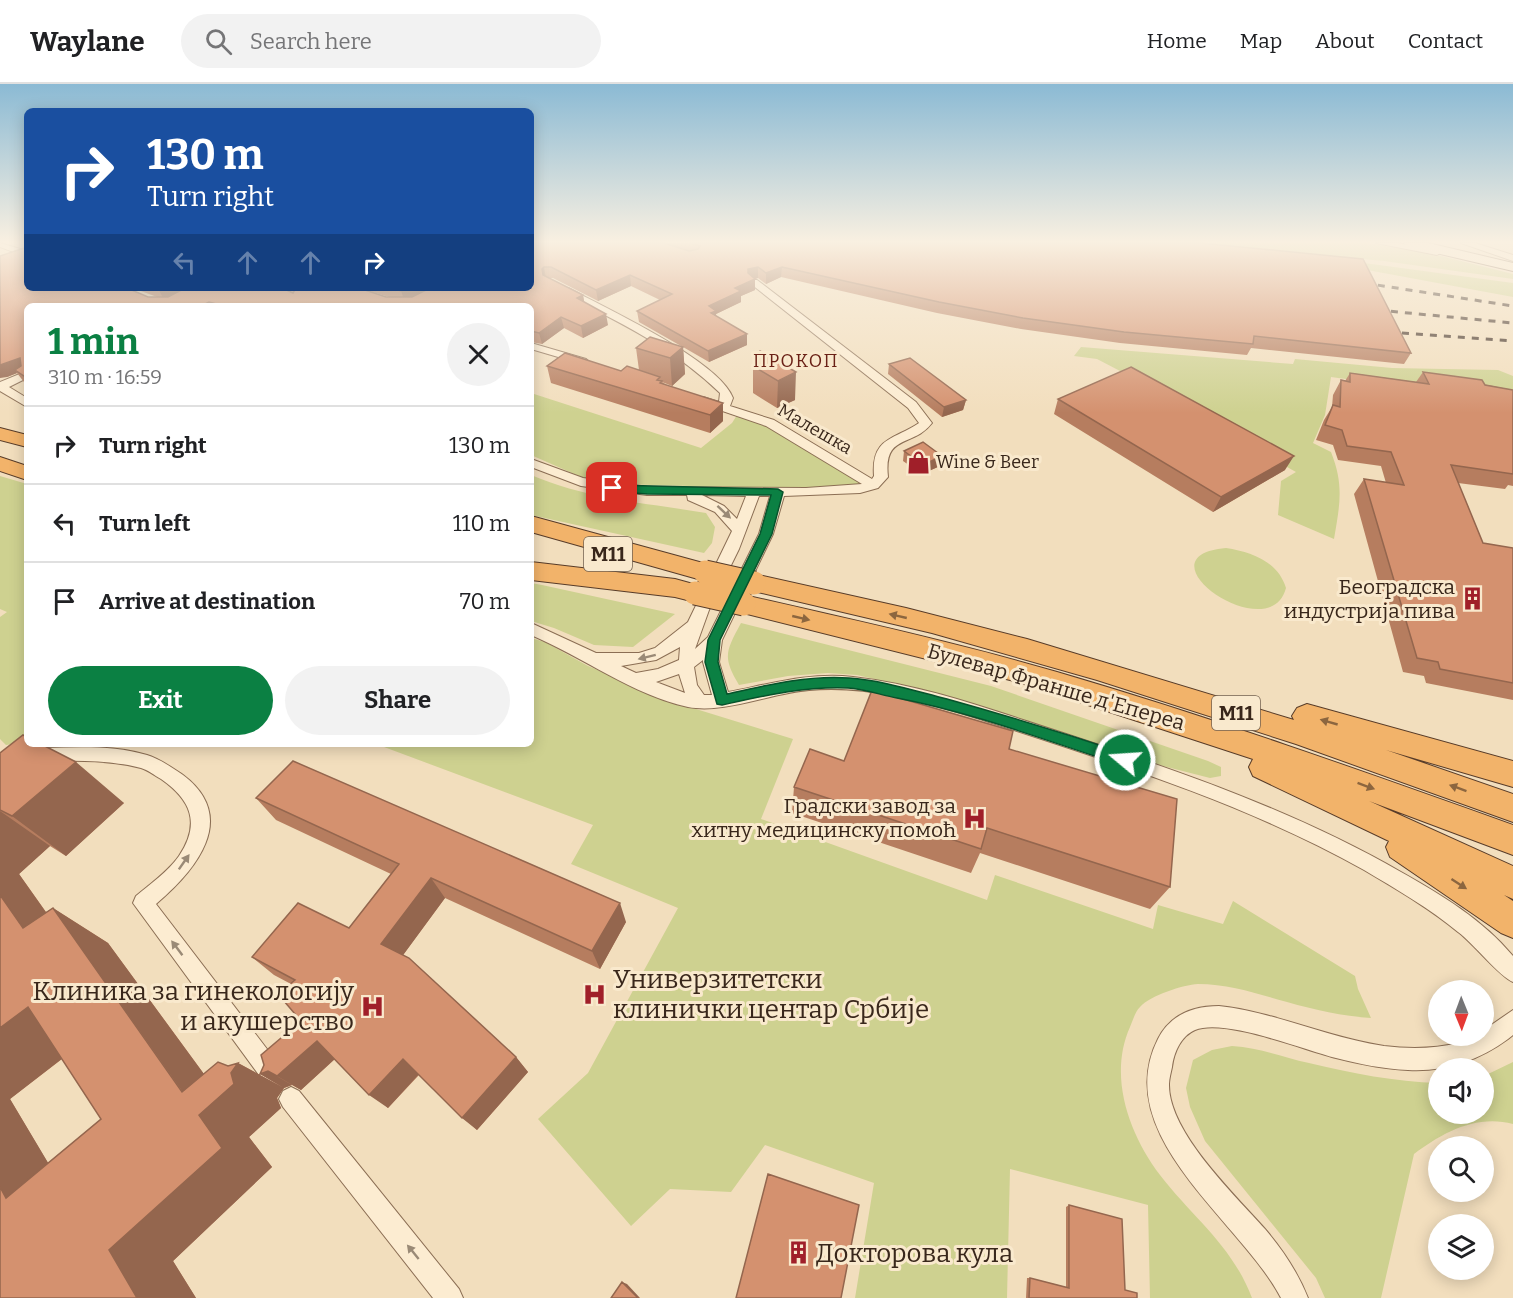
<!DOCTYPE html>
<html lang="en">
<head>
<meta charset="utf-8">
<style>
	body { margin:0; font-family:Bitter,serif; background:#f2f2f2; color:#202124; height:100vh; display:flex; flex-direction:column; font-size:22px; white-space:nowrap }
	* { box-sizing:border-box; margin:0 }
	p { font-size:20px; color:#757577 }
	.icon { flex:none; width:33px; height:33px; fill:none; stroke:currentColor; stroke-width:2; stroke-linecap:round; stroke-linejoin:round }
	.map { position:relative; flex:1; overflow:hidden }
	.sheet { position:absolute; left:24px; top:219px; width:510px; height:444px; display:flex; flex-direction:column; background:#fff; border-radius:9px; box-shadow:0 3px 15px #0003 }
	.sheet>* { flex:none }
	.banner { position:absolute; left:24px; top:24px; width:510px; height:183px; border-radius:9px; box-shadow:0 3px 15px #0003; background:#1a4fa0; color:#fff; overflow:hidden }
	.needle { width:39px; rotate:179deg }
	.controls { position:absolute; left:1428px; top:896px; display:grid; gap:12px }
	.controls a { display:grid; place-items:center; width:66px; height:66px; border-radius:50%; background:#fff; box-shadow:0 3px 15px #0003; font-size:30px }
	.pin { position:absolute; display:grid; place-items:center; width:51px; height:51px; color:#fff; margin:-26px; border-radius:12px; box-shadow:0 3px 9px #0006 }
	.me { position:absolute; width:66px; margin:-33px; rotate:288deg; stroke-linejoin:round; filter:drop-shadow(0 0 4px #0008) }
	.turn { display:flex; align-items:center; gap:21px; height:126px; padding:0 24px; font-size:27px }
	.turn .icon { width:78px; height:78px; stroke-width:2.5 }
	.turn b { display:block; font-size:42px; line-height:51px }
	.lanes { display:flex; align-items:center; height:57px; padding:0 24px; background:#0003; justify-content:center; gap:30px; direction:ltr }
	.lanes .off { opacity:.35 }
	.round { display:grid; place-items:center; flex:none; width:63px; height:63px; border-radius:32px; background:#f2f2f2 }
	.head { display:flex; align-items:center; justify-content:space-between; height:102px; padding:0 24px }
	h1 { font-size:36px; font-weight:700; line-height:45px; color:#0b8043 }
	.cta { display:flex; gap:12px; margin-top:auto; padding:12px 24px }
	.cta a { flex:1; height:69px; border-radius:36px; background:#0b8043; color:#fff; font-size:24px; font-weight:700; line-height:69px; text-align:center }
	.cta a+a { background:#f2f2f2; color:#202124 }
	ul { padding:0; list-style:none }
	li { display:flex; align-items:center; gap:18px; height:78px; padding:0 24px; border-top:2px solid #e0e0e0 }
	li div { flex:1 }
	li b { display:block; font-size:22px }
	li em { font-style:normal }
	header { display:flex; align-items:center; gap:36px; box-sizing:border-box; height:84px; padding:0 30px; background:#fff; border-bottom:2px solid #e0e0e0 }
	header strong { font-size:28px }
	nav { display:flex; gap:33px; margin-inline-start:auto; font-size:21px }
	.search { width:420px; height:54px; background:#f2f2f2; display:flex; align-items:center; gap:15px; box-sizing:border-box; padding:0 21px; border-radius:33px; color:#757577; font-size:22px }
	.map>svg:first-child { display:block }
	.green { fill:#ced190 }
	.lines { fill:none; stroke-linecap:round; stroke-linejoin:round }
	.minor-casing { stroke:#8b6e54; stroke-width:2 }
	.secondary-casing { stroke:#6d4f38; stroke-width:2 }
	.trunk-casing { stroke:#583c29; stroke-width:2 }
	.minor { fill:#fcecd1; fill-rule:evenodd }
	.secondary { fill:#fcecd1; fill-rule:evenodd }
	.trunk { fill:#f2b36a; fill-rule:evenodd }
	.rail { stroke:#39271b; stroke-width:3; stroke-dasharray:7 7; stroke-linecap:butt }
	.trunk-bridge-casing { stroke:#583c29; stroke-width:25; stroke-linecap:butt }
	.trunk-bridge { stroke:#f2b36a; stroke-width:23 }
	.wall { fill:#b67d5f; fill-rule:evenodd }
	.shaded-wall { fill:#94664e }
	.building { fill:#d4916f; stroke:#94664e; stroke-width:1.5 }
	.oneway { fill:#9a8a76 }
	.oneway2 { fill:#8c663f }
	.route { fill:#0b8043; stroke:#07532c; stroke-width:1.5 }
	.labels { text-anchor:middle; stroke-width:6; stroke-linejoin:round; paint-order:stroke }
	.far-neighbourhood-label { font-size:18px; letter-spacing:1.5px; fill:#6a2116; stroke:#f9e9cd }
	.far-street-label { font-size:18px; fill:#39271b; stroke:#f9e9cd }
	.far-poi-label { font-size:18px; fill:#39271b; stroke:#f9e9cd; text-anchor:start }
	.shield { fill:#f9e9cd; stroke:#736150; stroke-width:1.5 }
	.shield-label { font-size:20px; font-weight:bold; fill:#39271b }
	.poi-label { font-size:21px; fill:#39271b; stroke:#f9e9cd; text-anchor:end }
	.street-label { font-size:21px; fill:#39271b; stroke:#f9e9cd }
	.near-poi-label { font-size:26px; fill:#39271b; stroke:#f9e9cd; text-anchor:start }
</style>
</head>
<body>
<header>
<strong>Waylane</strong>
<div class="search"><svg class="icon" aria-label="search" viewBox="0 0 24 24"><circle cx="10" cy="10" r="6"/><path d="M15 15l6 6"/></svg>Search here</div>
<nav><a>Home</a><a>Map</a><a>About</a><a>Contact</a></nav>
</header>
<div class="map">
<svg width="1513" height="1214" viewBox="0 0 1513 1214">
	<rect width="100%" height="100%" fill="#f2debd"/>
	<path class="green" d="M1190,159H1367L1433,170L1513,190V195L1384,177Z
		M1349,177L1513,199V213L1351,183Z
		M1081,263L1293,280L1295,275L1392,284L1498,286L1513,292V313L1390,301L1331,293L1325,331L1313,359L1331,368C1344,401 1340,420 1334,455L1278,431L1281,397L1296,388L1244,359L1172,314L1097,275L1074,272Z
		M531,309L701,364L732,339L739,328L781,342L863,401L801,405L615,400L581,393L531,371Z
		M531,391C587,415 647,419 706,429L715,443L712,459L704,469L531,431Z
		M0,392L27,400V658L6,661L0,655V533L7,528L0,525Z
		M1226,464C1251,468 1278,477 1286,504C1270,566 1134,472 1226,464Z
		M531,499L542,501L675,530L633,563L594,561L554,544L531,537Z
		M741,539L991,602L1208,677L1221,683V692L1210,694L1163,682L904,602L857,591L828,589L788,592L739,601C722,573 726,567 741,539Z
		M531,554L545,558L588,582L683,621L793,655L761,735L987,816L995,791L1153,845L1158,821L1223,840L1233,817L1355,892L1358,905L1371,934C1342,932 1315,926 1287,918C1258,910 1229,900 1198,900C1183,901 1151,911 1140,923C1135,928 1133,936 1130,943C1108,992 1129,1050 1160,1091C1193,1134 1232,1161 1252,1214H1150L1148,1121L1010,1085L1007,1214H855L874,1099L765,1061L731,1108L670,1105L631,1142L538,1035L588,989L678,824L571,780L593,741L376,660H531Z
		M1232,962C1261,964 1282,973 1309,979C1352,989 1395,998 1438,999V1029H1484V992L1513,978V1040C1476,1030 1442,1049 1414,1070L1381,1214H1325L1316,1194L1205,1057L1190,1023L1186,1004L1193,976L1212,966Z"/>
	<g class="lines">
		<defs>
			<path id="minor" d="M0,159L27,167V173L0,163Z
				M1376,159H1398L1442,168L1437,171Z
				M1461,159H1475L1513,171V177Z
				M751,196H757L916,318L932,339C913,364 883,349 888,393L878,404L860,409L784,412L773,450L722,556L719,578L728,608C770,600 810,588 853,593C925,601 994,627 1063,649C1179,687 1295,727 1401,788C1442,811 1483,836 1513,872V898C1500,893 1473,859 1458,848C1429,824 1396,805 1364,786C1245,719 1112,678 983,636C928,619 868,600 809,606C771,609 725,630 688,623C635,612 581,572 531,551V539L596,569H639L655,564L688,538L732,447L715,428L688,416L687,411H647L581,402L531,383V375L583,394L647,403L806,404L862,400L766,342L699,319L697,317L703,313L719,318L720,309C674,264 617,237 560,208V204H568C604,223 720,277 733,314L730,322L774,336L872,395L874,392C871,353 894,356 919,339L908,324L751,200ZM702,411L746,412L737,435L724,422ZM759,412H770L759,450L708,553L695,565L709,526L739,465ZM680,563L679,576L658,585L636,589L621,582L656,576ZM703,576V578L712,611H704L697,601L694,583ZM679,590L685,609L656,598Z
				M531,259L586,275L588,277L582,280L531,265Z
				M27,287V294L9,303L27,314V323L0,307V298Z
				M45,664C79,663 114,661 147,671C160,675 171,683 183,691C240,734 195,787 156,820L283,986L286,994L283,1002L275,1005L267,1002L133,819L136,812C150,800 168,788 179,772C201,739 191,716 161,695C154,691 148,686 141,684C105,674 36,675 0,684V670Z
				M1219,922C1275,928 1328,954 1384,962C1409,965 1434,965 1458,959C1467,957 1473,951 1484,951V946L1513,926V951L1508,955C1478,977 1445,988 1408,986C1383,985 1360,980 1336,974C1304,966 1225,934 1195,946C1181,952 1174,968 1172,983C1171,988 1169,995 1169,1000C1168,1048 1235,1111 1265,1145C1283,1166 1298,1189 1308,1214H1281C1241,1137 1109,1052 1158,955C1170,931 1193,922 1219,922Z
				M291,1003L299,1007L459,1205L463,1214H433L283,1023L279,1015L283,1007Z"/>
			<path id="secondary" d="M1404,159H1428L1513,179V187L1406,162Z"/>
			<path id="trunk" d="M0,344L27,351V363L0,356Z
				M0,373L27,382V396L0,387Z
				M531,432L714,482L718,488L714,494L705,497L531,448Z
				M531,478L675,495L704,503L708,509L704,515L695,518L675,513L531,496Z
				M754,490L906,524L1027,555L1294,636L1292,632L1297,624L1307,620L1513,677V703L1386,666L1513,710V738L1296,660L1097,596L932,549L745,505L741,499L745,493Z
				M744,511C849,535 954,558 1057,588C1211,633 1362,687 1513,741V771L1369,717L1513,782V815L1504,811L1513,817V854L1501,849L1390,773L1386,763L1389,757L1253,692L1249,683L1253,675L1018,598L735,527L731,520L735,513Z"/>
		</defs>
		<use href="#minor" class="minor-casing"/>
		<use href="#secondary" class="secondary-casing"/>
		<use href="#trunk" class="trunk-casing"/>
		<use href="#minor" class="minor"/>
		<use href="#secondary" class="secondary"/>
		<use href="#trunk" class="trunk"/>
		<path class="rail" d="M1364,199L1513,222
			M1377,226L1513,239
			M1388,248L1513,257"/>
		<defs>
			<path id="trunk-bridge" d="M705,488L754,499
				M695,509L744,520"/>
		</defs>
		<use href="#trunk-bridge" class="trunk-bridge-casing"/>
		<use href="#trunk-bridge" class="trunk-bridge"/>
	</g>
	<path class="wall" d="M531,159H1200L1411,269L1404,280L1251,264L1247,271L1120,259L1021,245L937,229L781,193L766,200L758,194L755,195V206L741,212V218L716,230V232L747,261L709,278L683,263L685,290L672,302L662,298L723,337L710,349L551,299L547,282L621,287L639,286L636,264L681,262L639,238L637,227L660,216L631,202L598,217L553,194H548L583,211L584,218L608,241L583,254L564,244L542,260L531,258V222H27V300L24,298L17,289L7,293L27,163L148,213H157L133,204H282L293,208L287,204H359L386,213H389L359,204H531Z
		M760,267L795,316L777,324L753,309V282Z
		M889,280L966,316L963,326L942,333L888,290Z
		M1423,288L1513,306V402L1508,401L1505,405L1458,399L1483,459L1513,464V616L1426,599L1424,592L1403,588L1354,410L1364,395L1386,399L1381,382L1338,376L1333,361L1316,356L1324,336L1332,323L1333,311L1341,296L1345,297L1350,289L1416,298Z
		M1058,315L1285,386L1213,428L1054,330Z
		M904,367L940,382L922,390L903,377Z
		M1009,665L1170,803L1150,825L980,769L971,789L792,729L794,703L844,677Z
		M0,669L124,719L66,772L50,762L19,790L46,828L53,824L108,859L204,990L238,979L284,1004L277,1014L281,1024L249,1053L272,1083L173,1177L196,1214H0ZM62,975L101,1035L48,1079L10,1015Z
		M256,714L626,838L600,885L445,814L403,871L516,973L528,988L477,1046L419,991L388,1024L335,975L301,1006L292,1001L284,1004L260,990L301,937L291,900L274,891L252,873L349,844L391,790L276,736Z
		M1069,1121L1125,1206L1137,1214H1026L1027,1194H1030L1066,1203V1123Z"/>
	<path class="shaded-wall" d="M544,183L546,194L544,196L542,185Z
		M758,183V194L755,195V206L741,212V218L716,230L717,238L711,240L709,222L735,204L748,189V185Z
		M782,183L781,193L766,200V189Z
		M630,191L631,202L598,217L596,206Z
		M158,204H188L164,216Z
		M407,204H434L405,218L401,207Z
		M583,211L585,222L577,214Z
		M209,218L211,222H201Z
		M606,230L608,241L583,254L581,242Z
		M561,233L564,244L542,260L539,249Z
		M747,250V261L709,278L708,267Z
		M683,263L685,290L672,302L670,274Z
		M20,274L27,283L15,286L17,289L7,293L0,294V281Z
		M796,288L795,316L777,324L778,297Z
		M966,316L963,326L942,333L944,323Z
		M723,319V337L710,349V331Z
		M942,372L940,382L922,390L923,381Z
		M1294,372L1285,386L1213,428L1221,413Z
		M76,678L124,719L66,772L12,732Z
		M0,727L50,762L19,790L81,878L23,844L0,811Z
		M431,794L445,814L398,878L381,860Z
		M620,819L626,838L600,885L592,867Z
		M53,824L108,859L220,1012L231,989L238,979L284,1004L277,1014L281,1024L249,1053L272,1083L173,1177L196,1214H137L109,1166L199,1031Z
		M28,923L90,953L10,1015L78,1129L6,1114L0,1103V944Z
		M317,957L338,972L301,1006L277,992Z
		M516,973L528,988L477,1046L462,1034Z
		M403,975L420,989L388,1024L369,1011Z
		M268,987L292,1001L284,1004L260,990Z
		M622,1198L627,1200L640,1214H638Z"/>
	<path class="building" d="M531,159H664L689,167L698,165L700,162L690,159H1200L1363,175L1411,269L1254,252L1253,260L1124,248L1023,234L939,218L782,183L766,189L758,183L748,185V189L755,195L735,204L741,207L709,222L716,227L711,229L747,250L708,267L637,227L672,210L630,191L596,206L551,183H544L542,185L543,191L583,211L577,214L606,230L581,242L561,233L539,249L531,247V222H331L325,220L322,222H224L209,218L201,222H27V294L15,286L21,282L20,274L0,281V172L27,163V204H127L148,213H168L185,204H282L293,209L296,204H359L386,213H412L430,204H531Z
		M392,204H407L401,207Z
		M650,253L683,263L670,274L636,264Z
		M760,267L796,288L778,297L753,282Z
		M565,269L621,287L627,282L660,293L657,296L662,297L660,299L723,319L710,331L547,282Z
		M910,274L966,316L944,323L889,280Z
		M1131,283L1294,372L1221,413L1058,315Z
		M1423,288L1482,296L1485,301L1513,306V390L1451,381L1483,459L1513,464V599L1440,585L1438,578L1417,574L1364,395L1404,401L1391,368L1347,362L1342,346L1325,341L1333,321L1340,323L1341,296L1350,298V289L1429,300Z
		M923,358L942,372L923,381L904,367Z
		M872,606L1013,647L1009,665L1177,715L1170,803L987,744L981,765L794,703L810,665L844,677Z
		M23,651L27,653V660H41L76,678L12,732L0,726V669Z
		M293,677L620,819L592,867L431,794L381,860L409,874L516,973L462,1034L403,975L369,1011L317,957L277,992L268,987L260,990L264,981L261,971L301,937L278,910L295,896L252,873L298,819L349,844L399,780L256,714Z
		M0,811L23,844L53,824L182,1008L218,978L228,982L238,979L231,989L234,1000L199,1031L222,1064L109,1166L137,1214H0V1103L6,1114L101,1035L28,923L0,944Z
		M768,1090L859,1121L841,1214H736Z
		M1069,1121L1122,1135L1125,1206L1137,1209V1214H1029L1030,1194L1069,1204Z
		M622,1198L638,1214H611Z"/>
	<defs><path id="oneway-solid" d="M-6-.8H1V-3.2L6.5 0L1 3.2V.8H-6Z" transform="scale(1.5)"/></defs>
	<g class="oneway">
		<use href="#oneway-solid" transform="translate(724 428) rotate(43)"/>
		<use href="#oneway-solid" transform="translate(647 573) rotate(166)"/>
		<use href="#oneway-solid" transform="translate(184 778) rotate(-55)"/>
		<use href="#oneway-solid" transform="translate(177 864) rotate(-127)"/>
		<use href="#oneway-solid" transform="translate(413 1168) rotate(-129)"/>
	</g>
	<g class="oneway2">
		<use href="#oneway-solid" transform="translate(898 532) rotate(-167)"/>
		<use href="#oneway-solid" transform="translate(801 534) rotate(13)"/>
		<use href="#oneway-solid" transform="translate(1329 638) rotate(-164)"/>
		<use href="#oneway-solid" transform="translate(1366 702) rotate(20)"/>
		<use href="#oneway-solid" transform="translate(1458 704) rotate(-160)"/>
		<use href="#oneway-solid" transform="translate(1459 800) rotate(33)"/>
	</g>
	<linearGradient id="sky" x2="0" y2="1"><stop stop-color="#8bbad4"/><stop offset="0.48" stop-color="#f9f0e1"/><stop offset="1" stop-color="#f9f0e1" stop-opacity="0"/></linearGradient>
	<rect width="1513" height="329" fill="url(#sky)"/>
	<path class="route" d="M612,401L778,405L783,408L772,450L720,556L718,578L727,610C767,601 808,591 849,594C881,596 915,607 947,615C1008,632 1070,651 1130,671L1132,676L1130,680L1125,682C1050,658 975,629 897,614C881,611 864,605 848,604C805,602 763,612 722,621L717,620L705,578L708,556L760,450L771,411L647,410L608,407V402Z"/>
	<defs>
		<symbol id="shop-bare" viewBox="-9 -9 18 18"><path d="M-5-2.5h2.3a2.7 3.5 0 0 1 5.4 0H5L5.5 6h-11ZM-1.5-2.5h3a1.5 2.3 0 0 0-3 0Z" fill="#a01f29" stroke="#f9e9cd" stroke-width="2.5" paint-order="stroke"/></symbol>
		<symbol id="building-bare" viewBox="-9 -9 18 18"><path d="M-4-6H4V6H1V3H-1V6H-4ZM-2.5-4.3h1.7v1.8h-1.7ZM.8-4.3h1.7v1.8H.8ZM-2.5-1h1.7V.8h-1.7ZM.8-1h1.7V.8H.8Z" fill="#a01f29" stroke="#f9e9cd" stroke-width="2.5" paint-order="stroke"/></symbol>
		<symbol id="hospital-bare" viewBox="-9 -9 18 18"><path d="M-5-5h3v3.5h4V-5h3V5h-3V1.5h-4V5h-3Z" fill="#a01f29" stroke="#f9e9cd" stroke-width="2.5" paint-order="stroke"/></symbol>
	</defs>
	<g fill-rule="evenodd">
		<use href="#shop-bare" x="902" y="362" width="33" height="33"/>
		<use href="#building-bare" x="1456" y="498" width="33" height="33"/>
		<use href="#hospital-bare" x="958" y="718" width="33" height="33"/>
		<use href="#hospital-bare" x="578" y="894" width="33" height="33"/>
		<use href="#hospital-bare" x="356" y="906" width="33" height="33"/>
		<use href="#building-bare" x="782" y="1152" width="33" height="33"/>
	</g>
	<g class="labels">
		<g class="far-neighbourhood-label">
			<text x="796" y="283">ПРОКОП</text>
		</g>
		<g class="far-street-label">
			<text transform="translate(815 345) rotate(30)" y="6">Малешка</text>
		</g>
		<g class="far-poi-label">
			<text x="936" y="384">Wine &amp; Beer</text>
		</g>
		<g class="shield">
			<rect x="584" y="453" width="48" height="34" rx="4.5"/>
			<rect x="1212" y="612" width="48" height="34" rx="4.5"/>
		</g>
		<g class="shield-label">
			<text x="608" y="477">M11</text>
			<text x="1236" y="636">M11</text>
		</g>
		<g class="poi-label">
			<text x="1455" y="510">Београдска<tspan x="1455" dy="24">индустрија пива</tspan></text>
			<text x="956" y="729">Градски завод за<tspan x="956" dy="24">хитну медицинску помоћ</tspan></text>
		</g>
		<g class="street-label">
			<text transform="translate(1056 603) rotate(16)" y="7">Булевар Франше д'Епереа</text>
		</g>
		<g class="near-poi-label">
			<text x="613" y="904">Универзитетски<tspan x="613" dy="30">клинички центар Србије</tspan></text>
			<text x="354" y="916" text-anchor="end">Клиника за гинекологију<tspan x="354" dy="30">и акушерство</tspan></text>
			<text x="816" y="1178">Докторова кула</text>
		</g>
	</g>
</svg>
<div class="controls">
<a><svg class="needle" viewBox="-14 -14 28 28"><path d="M0-13l5 13h-10z" fill="#e53935"/><path d="M0 13l5-13h-10z" fill="#757577"/></svg></a>
<a><svg class="icon" aria-label="sound" viewBox="0 0 24 24"><path d="M4 9h4l5-4v14l-5-4H4zM17 9q2 3 0 6"/></svg></a>
<a><svg class="icon" aria-label="search" viewBox="0 0 24 24"><circle cx="10" cy="10" r="6"/><path d="M15 15l6 6"/></svg></a>
<a><svg class="icon" aria-label="layers" viewBox="0 0 24 24"><path d="M12 4l9 5-9 5-9-5zM3 14l9 5 9-5"/></svg></a>
</div>
<div class="pin" style="left:612px;top:404px;background:#d93025"><svg class="icon" aria-label="arrive" viewBox="0 0 24 24"><path d="M6 21V4h12l-3 4 3 4H6"/></svg></div>
<svg class="me" style="left:1125px;top:676px" viewBox="-20 -20 40 40"><circle r="17" fill="#0b8043" stroke="#fff" stroke-width="3"/><path d="M0-11L8 9 0 5-8 9z" fill="#fff"/></svg>
<div class="banner">
<div class="turn"><svg class="icon" aria-label="right" viewBox="0 0 24 24"><path d="M7 20v-9h11M14 6l5 5-5 5"/></svg><div><b>130 m</b>Turn right</div></div>
<div class="lanes"><svg class="icon off" aria-label="left" viewBox="0 0 24 24"><path d="M17 20v-9H6M10 6l-5 5 5 5"/></svg><svg class="icon off" aria-label="ahead" viewBox="0 0 24 24"><path d="M12 20V5M6 11l6-6 6 6"/></svg><svg class="icon off" aria-label="ahead" viewBox="0 0 24 24"><path d="M12 20V5M6 11l6-6 6 6"/></svg><svg class="icon" aria-label="right" viewBox="0 0 24 24"><path d="M7 20v-9h11M14 6l5 5-5 5"/></svg></div>
</div>
<section class="sheet">
<div class="head"><div><h1>1 min</h1><p>310 m · 16:59</p></div><a class="round"><svg class="icon" aria-label="close" viewBox="0 0 24 24"><path d="M6 6l12 12M18 6L6 18"/></svg></a></div>
<ul>
<li><svg class="icon" aria-label="right" viewBox="0 0 24 24"><path d="M7 20v-9h11M14 6l5 5-5 5"/></svg><div><b>Turn right</b></div><em>130 m</em></li>
<li><svg class="icon" aria-label="left" viewBox="0 0 24 24"><path d="M17 20v-9H6M10 6l-5 5 5 5"/></svg><div><b>Turn left</b></div><em>110 m</em></li>
<li><svg class="icon" aria-label="arrive" viewBox="0 0 24 24"><path d="M6 21V4h12l-3 4 3 4H6"/></svg><div><b>Arrive at destination</b></div><em>70 m</em></li>
</ul>
<div class="cta"><a>Exit</a><a>Share</a></div>
</section>
</div>
</body>
</html>
